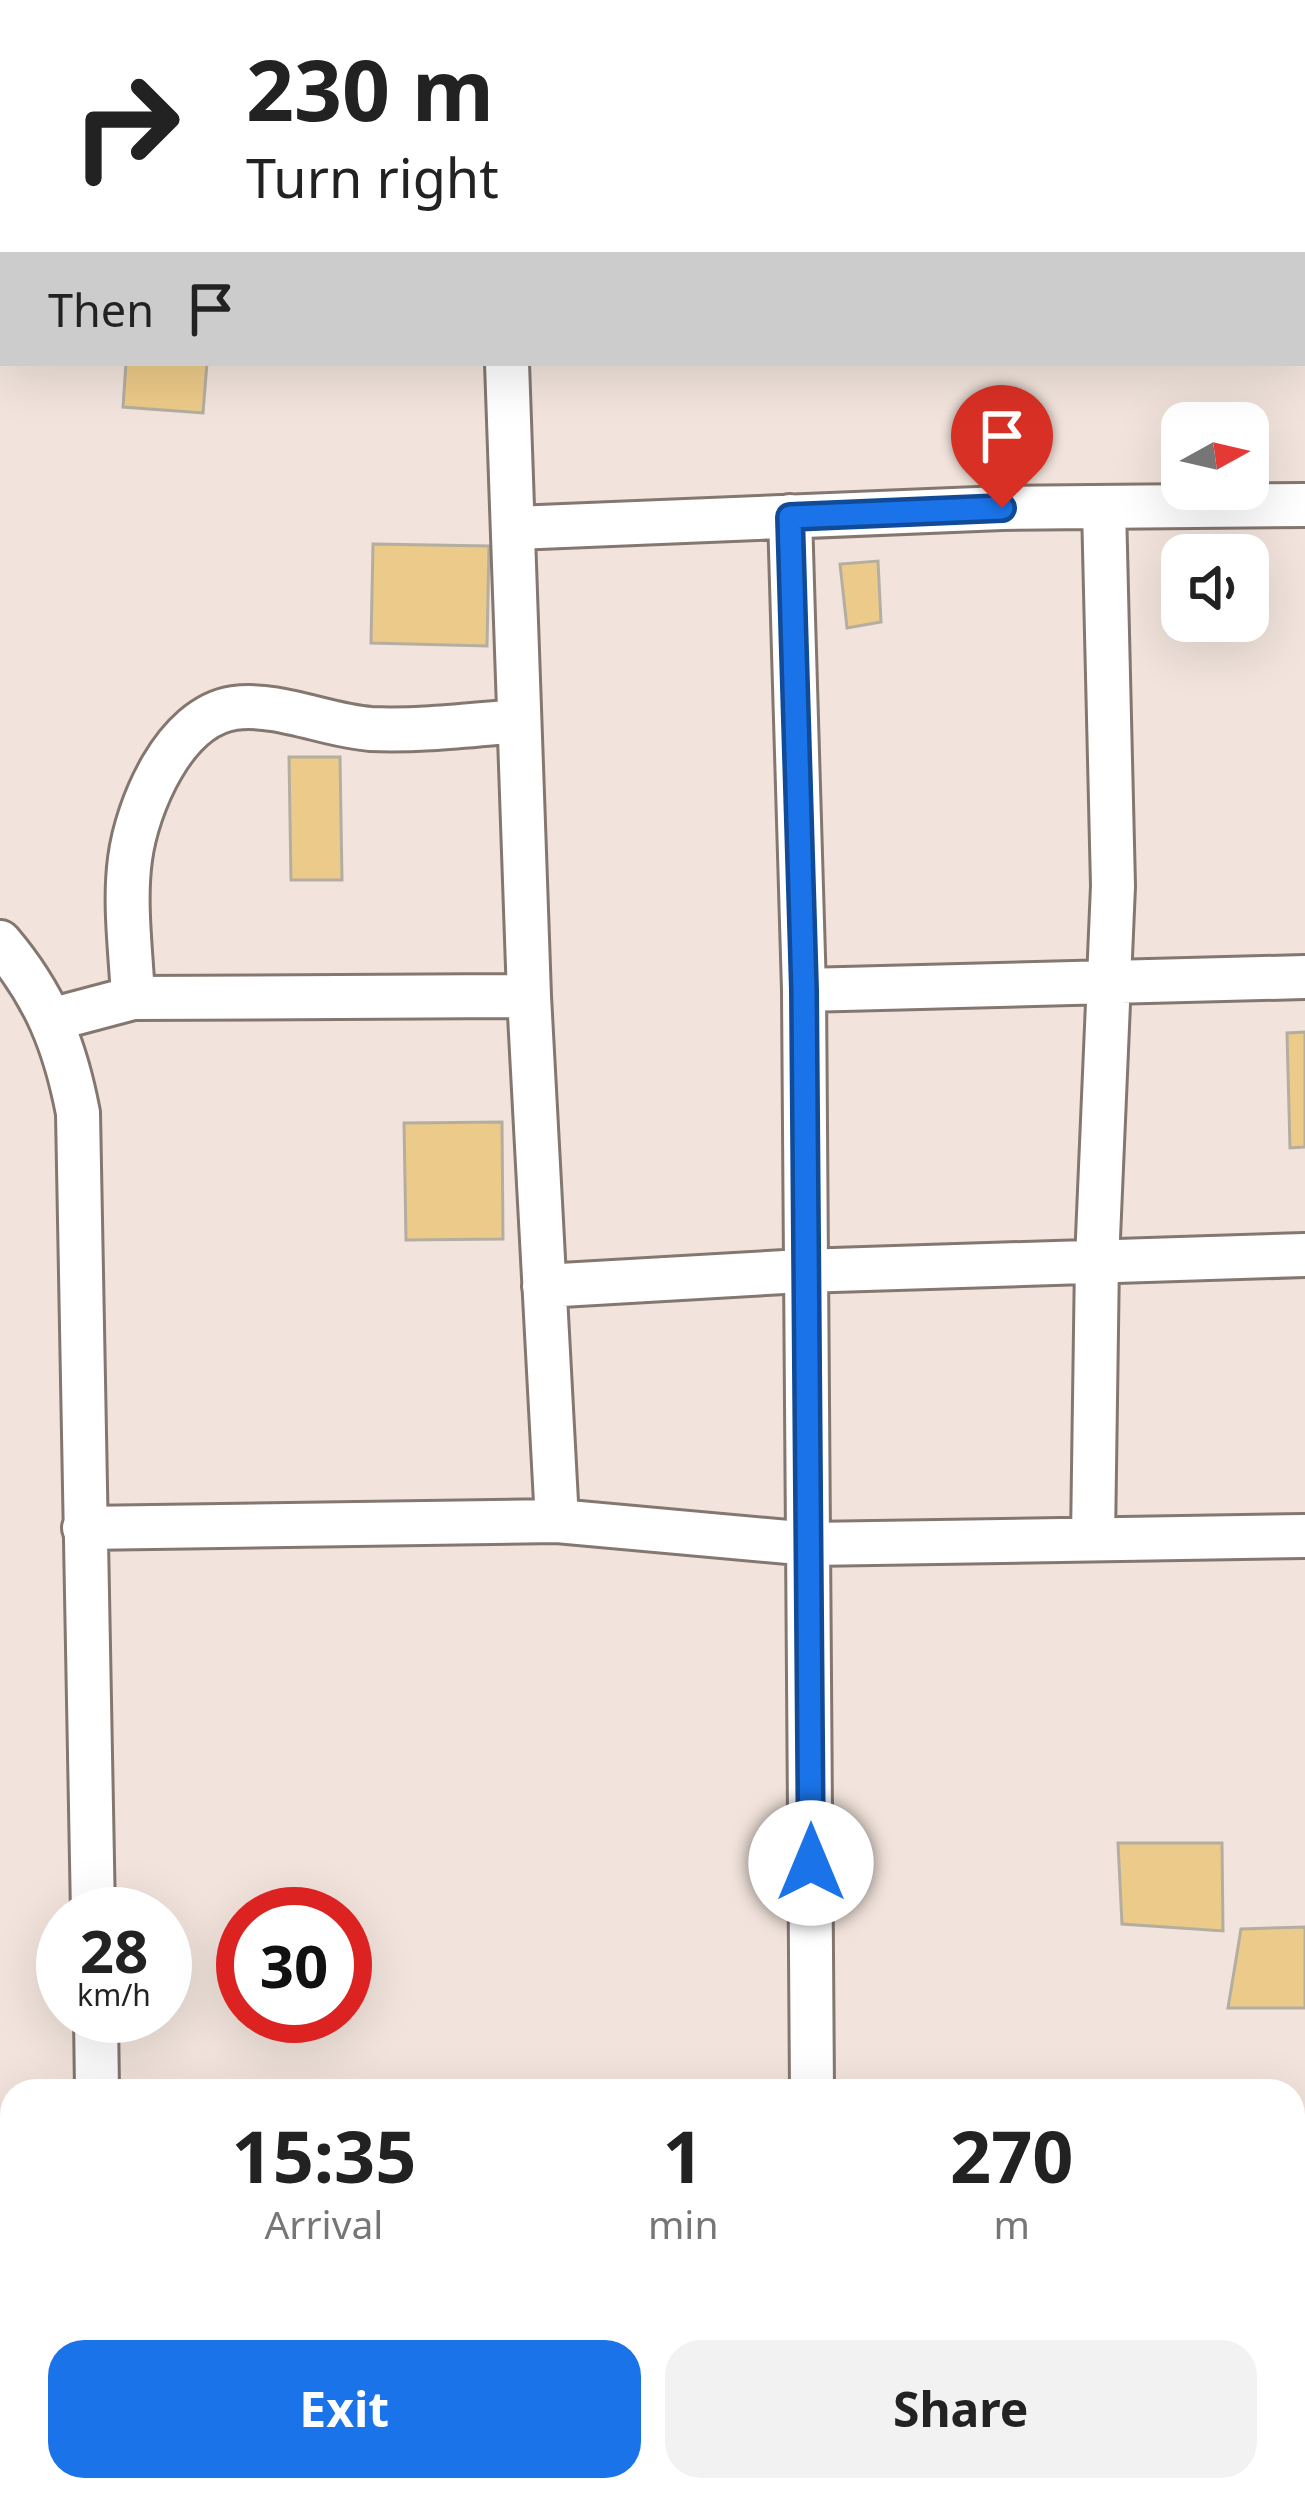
<!DOCTYPE html>
<html lang="en">
<head>
<meta charset="utf-8">
<style>
	body { margin:0; font-family:"Noto Sans",sans-serif; background:#f2f2f2; color:#222; height:100vh; display:flex; flex-direction:column; font-size:45px; white-space:nowrap }
	* { box-sizing:border-box; margin:0 }
	p { font-size:39px; color:#767676 }
	.icon { flex:none; width:66px; height:66px; fill:none; stroke:currentColor; stroke-width:2; stroke-linecap:round; stroke-linejoin:round }
	.map { position:relative; flex:1; overflow:hidden }
	.drawer { position:absolute; left:0px; top:2079px; width:1305px; height:423px; display:flex; flex-direction:column; background:#fff; border-radius:36px 36px 0 0; box-shadow:0 12px 48px #0002 }
	.drawer>* { flex:none }
	.guide { position:absolute; left:0px; top:0px; width:1305px; height:366px; box-shadow:0 12px 48px #0002; background:#fff; color:#222; overflow:hidden }
	.needle { width:78px; rotate:82deg }
	.fabs { position:absolute; left:1161px; top:402px; display:grid; gap:24px }
	.fabs a { display:grid; place-items:center; width:108px; height:108px; border-radius:24px; background:#fff; box-shadow:0 12px 48px #0002; font-size:60px }
	.speed { position:absolute; left:36px; top:1887px; display:flex; gap:24px; font-size:60px; font-weight:700; text-align:center }
	.speed>* { display:grid; place-content:center; width:156px; height:156px; border-radius:50%; background:#fff; box-shadow:0 12px 48px #0002; line-height:1 }
	.speed small { font-size:30px; font-weight:400 }
	.speed .limit { border:18px solid #d22; background:#fff; color:#111 }
	.pin { position:absolute; display:grid; place-items:center; width:102px; height:102px; color:#fff; margin:-123px -51px; border-radius:50% 50% 50% 0; rotate:-45deg; box-shadow:0 0 12px #0007 }
	.pin .icon { rotate:45deg }
	.me { position:absolute; width:132px; margin:-66px; rotate:0deg; stroke-linejoin:round; filter:drop-shadow(0 0 9px #0008) }
	.turn { display:flex; align-items:center; gap:42px; height:252px; padding:0 48px; font-size:54px }
	.turn .icon { width:156px; height:156px; stroke-width:2.5 }
	.turn b { display:block; font-size:84px; line-height:102px }
	.then { display:flex; align-items:center; height:114px; padding:0 48px; background:#0003; gap:24px; font-size:45px }
	.eta { display:flex; justify-content:space-evenly; align-items:center; height:204px; text-align:center }
	.eta b { font-size:72px; font-weight:700; line-height:84px }
	.cta { display:flex; gap:24px; margin-top:auto; padding:24px 48px }
	.cta a { flex:1; height:138px; border-radius:36px; background:#1a73e8; color:#fff; font-size:48px; font-weight:700; line-height:138px; text-align:center }
	.cta a+a { background:#f2f2f2; color:#222 }
	.map>svg:first-child { display:block }
	.building { fill:#ecca89; stroke:#b4aea1; stroke-width:3 }
	.lines { fill:none; stroke-linecap:round; stroke-linejoin:round }
	.street-casing { stroke:#847770; stroke-width:48 }
	.street { stroke:#fff; stroke-width:42 }
	.route-casing { stroke:#114b97; stroke-width:30 }
	.route { stroke:#1a73e8; stroke-width:21 }
</style>
</head>
<body>
<div class="map">
<svg width="1305" height="2501" viewBox="0 0 1305 2501">
	<rect width="100%" height="100%" fill="#f2e4dc"/>
	<path class="building" d="M653,0H752V3H653Z
		M126,363H207L203,413L123,407Z
		M373,544L489,546L487,646L371,643Z
		M878,561L881,622L847,628L840,564Z
		M289,757H340L342,880H291Z
		M1305,1032V1147L1290,1148L1287,1033Z
		M502,1122L503,1239L406,1240L404,1123Z
		M1118,1843H1222L1223,1931L1122,1924Z
		M1305,1927V2008H1228L1241,1929Z
		M1058,2490L1060,2501H930V2494Z"/>
	<g class="lines">
		<defs>
			<path id="street" d="M615,3V0
				M0,291H3
				M790,516L804,990L812,2091
				M515,528L1002,508L1305,505
				M0,942C45,995 65,1045 78,1113L93,1914
				M804,990L1305,977
				M133,998C131,953 124,904 130,859C137,806 174,717 234,708C278,702 327,726 371,729C420,731 470,725 519,721
				M54,1019L133,998L529,996
				M544,1286L802,1271L1305,1255
				M557,1521L810,1544L1305,1536
				M84,1528L557,1521L529,996L507,363
				M1093,1539L1097,1261L1113,886L1104,507
				M96,2016L97,2091
				M1293,2349L1305,2346
				M105,2490V2501
				M813,2490V2501"/>
		</defs>
		<use href="#street" class="street-casing"/>
		<use href="#street" class="street"/>
	</g>
	<g class="lines">
		<defs>
			<path id="route" d="M811,1863L804,990L790,517L1002,508"/>
		</defs>
		<use href="#route" class="route-casing"/>
		<use href="#route" class="route"/>
	</g>
</svg>
<div class="fabs">
<a><svg class="needle" viewBox="-14 -14 28 28"><path d="M0-13l5 13h-10z" fill="#e53935"/><path d="M0 13l5-13h-10z" fill="#767676"/></svg></a>
<a><svg class="icon" aria-label="sound" viewBox="0 0 24 24"><path d="M4 9h4l5-4v14l-5-4H4zM17 9q2 3 0 6"/></svg></a>
</div>
<div class="speed"><div>28<small>km/h</small></div><div class="limit">30</div></div>
<div class="pin" style="left:1002px;top:508px;background:#d93025"><svg class="icon" aria-label="arrive" viewBox="0 0 24 24"><path d="M6 21V4h12l-3 4 3 4H6"/></svg></div>
<svg class="me" style="left:811px;top:1863px" viewBox="-20 -20 40 40"><circle r="19" fill="#fff"/><path d="M0-13L10 11 0 6-10 11z" fill="#1a73e8"/></svg>
<div class="guide">
<div class="turn"><svg class="icon" aria-label="right" viewBox="0 0 24 24"><path d="M7 20v-9h11M14 6l5 5-5 5"/></svg><div><b>230 m</b>Turn right</div></div>
<div class="then">Then<svg class="icon" aria-label="arrive" viewBox="0 0 24 24"><path d="M6 21V4h12l-3 4 3 4H6"/></svg></div>
</div>
<section class="drawer">
<div class="eta">
<div><b>15:35</b><p>Arrival</p></div>
<div><b>1</b><p>min</p></div>
<div><b>270</b><p>m</p></div>
</div>
<div class="cta"><a>Exit</a><a>Share</a></div>
</section>
</div>
</body>
</html>
